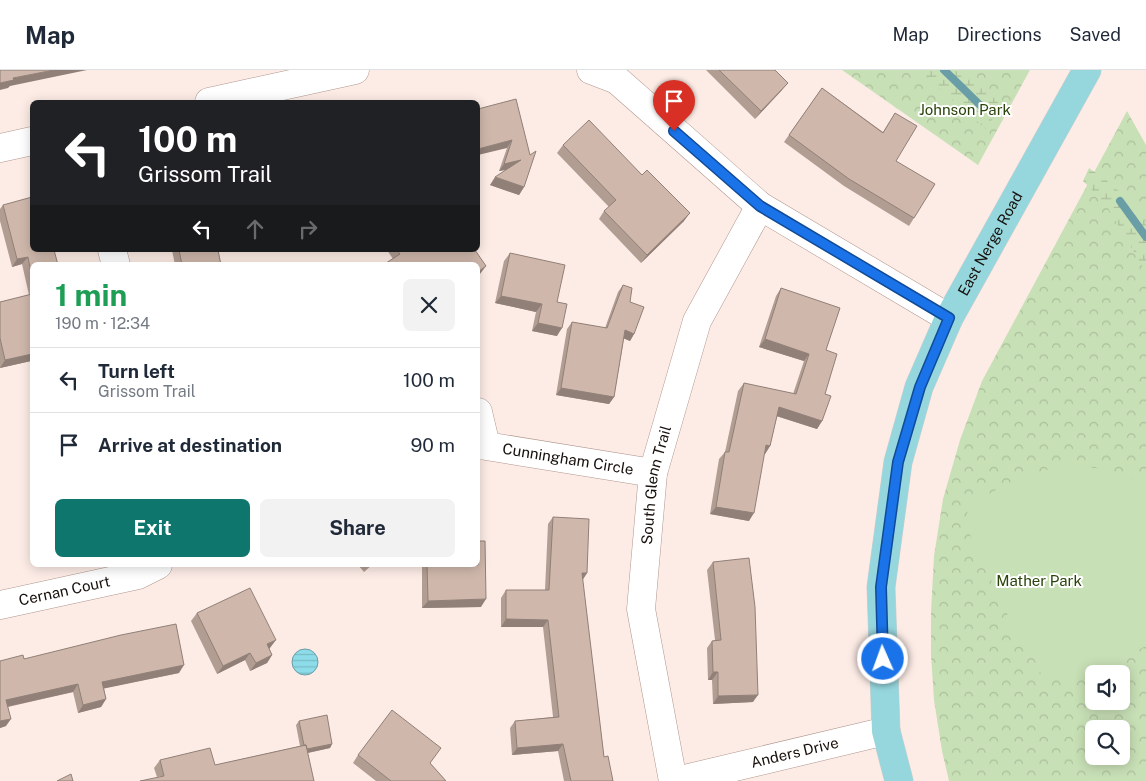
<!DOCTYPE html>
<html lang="en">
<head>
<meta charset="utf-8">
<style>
	body { margin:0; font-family:"Public Sans",sans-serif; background:#f2f2f3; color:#1f2937; height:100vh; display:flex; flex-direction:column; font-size:19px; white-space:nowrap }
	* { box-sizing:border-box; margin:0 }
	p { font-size:16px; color:#747a83 }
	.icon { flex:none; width:28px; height:28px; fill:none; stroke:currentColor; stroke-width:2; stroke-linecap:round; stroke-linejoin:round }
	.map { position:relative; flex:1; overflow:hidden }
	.details { position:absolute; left:30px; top:192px; width:450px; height:305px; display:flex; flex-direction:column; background:#fff; border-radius:8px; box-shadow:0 2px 12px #0003 }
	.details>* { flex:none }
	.guide { position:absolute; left:30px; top:30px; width:450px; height:152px; border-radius:8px; box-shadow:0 2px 12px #0003; background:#202124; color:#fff; overflow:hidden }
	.controls { position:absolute; left:1085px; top:595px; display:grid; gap:10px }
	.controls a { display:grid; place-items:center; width:45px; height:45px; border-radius:8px; background:#fff; box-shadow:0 2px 12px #0003; font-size:25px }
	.pin { position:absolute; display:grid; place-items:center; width:42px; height:42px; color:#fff; margin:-51px -21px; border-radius:50% 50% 50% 0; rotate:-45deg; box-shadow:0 0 5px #0007 }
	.pin .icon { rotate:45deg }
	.me { position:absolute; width:55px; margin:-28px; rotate:358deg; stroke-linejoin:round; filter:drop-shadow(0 0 4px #0008) }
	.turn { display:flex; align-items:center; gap:18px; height:105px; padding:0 25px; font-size:22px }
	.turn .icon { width:65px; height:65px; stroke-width:2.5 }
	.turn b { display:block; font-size:35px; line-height:42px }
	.lanes { display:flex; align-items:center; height:48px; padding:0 25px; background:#0003; justify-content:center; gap:25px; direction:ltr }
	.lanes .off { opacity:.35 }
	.round { display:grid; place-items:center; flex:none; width:52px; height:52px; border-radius:8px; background:#f2f2f3 }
	.overview { display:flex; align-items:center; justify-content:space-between; height:85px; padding:0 25px }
	h1 { font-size:30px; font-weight:700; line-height:38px; color:#1e9e55 }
	.cta { display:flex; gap:10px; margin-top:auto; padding:10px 25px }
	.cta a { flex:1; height:58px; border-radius:8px; background:#0f766e; color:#fff; font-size:20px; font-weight:700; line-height:58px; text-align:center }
	.cta a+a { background:#f2f2f3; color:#1f2937 }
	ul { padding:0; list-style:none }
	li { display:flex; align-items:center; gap:15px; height:65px; padding:0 25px; border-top:1px solid #e0e1e3 }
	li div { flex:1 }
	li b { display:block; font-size:19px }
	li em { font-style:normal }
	header { display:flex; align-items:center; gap:30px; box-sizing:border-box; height:70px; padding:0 25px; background:#fff; border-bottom:1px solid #e0e1e3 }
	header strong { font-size:24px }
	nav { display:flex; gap:28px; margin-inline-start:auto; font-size:18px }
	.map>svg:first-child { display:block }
	.forest { fill:url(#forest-crowns); fill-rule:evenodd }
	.wetland { fill:url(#wetland-marsh) }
	.pitch { fill:#c8e0b6 }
	.water { fill:url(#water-rules); stroke:#6a9ea6 }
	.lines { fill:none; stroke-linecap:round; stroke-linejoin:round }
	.stream { stroke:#6a9ea6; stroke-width:8 }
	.minor-casing { stroke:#b0978e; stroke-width:29 }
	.major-casing { stroke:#d1cfce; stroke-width:29 }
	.minor { stroke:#fff; stroke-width:28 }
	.major { stroke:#96d7de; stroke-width:28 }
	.wall { fill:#b29d93 }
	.shaded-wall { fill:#918078 }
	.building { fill:#cfb7ab; stroke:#918078 }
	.route-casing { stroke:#114b97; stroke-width:12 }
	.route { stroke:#1a73e8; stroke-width:9 }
	.labels { text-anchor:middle; stroke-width:4; stroke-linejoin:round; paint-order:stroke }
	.park-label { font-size:15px; fill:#2a440a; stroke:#fff }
	.street-label { font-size:15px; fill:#170f0b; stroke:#fff }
</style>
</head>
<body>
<header>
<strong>Map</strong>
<nav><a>Map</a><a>Directions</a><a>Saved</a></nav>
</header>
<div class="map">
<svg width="1146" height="711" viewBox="0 0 1146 711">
	<defs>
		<pattern id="forest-crowns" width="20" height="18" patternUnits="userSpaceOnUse" patternTransform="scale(1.25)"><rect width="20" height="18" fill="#c8e0b6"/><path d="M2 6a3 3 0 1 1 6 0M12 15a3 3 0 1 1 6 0" fill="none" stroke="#abbf9b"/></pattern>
		<pattern id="wetland-marsh" width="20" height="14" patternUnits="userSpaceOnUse" patternTransform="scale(1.25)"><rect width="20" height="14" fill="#c8e0b6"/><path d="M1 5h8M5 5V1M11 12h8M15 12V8" fill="none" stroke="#abbf9b"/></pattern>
		<pattern id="water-rules" width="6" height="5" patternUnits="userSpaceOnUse" patternTransform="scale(1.25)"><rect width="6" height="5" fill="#8ddce9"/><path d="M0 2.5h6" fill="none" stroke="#79bcc6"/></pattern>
	</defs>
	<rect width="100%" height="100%" fill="#fdece6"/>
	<path class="forest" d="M842,0H1030L978,95Z
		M1127,41L1146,75V711H949L942,681L934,630L931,585V542L934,486L943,429L960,370L982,311ZM1094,604H1121V631H1094ZM1094,659H1121V686H1094Z"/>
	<path class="wetland" d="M919,0H970L1001,36L986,59Z
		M1089,98L1114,116L1146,152V202L1105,133L1083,111Z"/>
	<path class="pitch" d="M1077,396C1102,398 1123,403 1146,414V576L1084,606L1081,601L1062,611L1041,604L1032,584L1027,586L966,456C967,452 966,445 968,441C972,435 981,430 986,426C1016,407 1042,398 1077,396Z"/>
	<path class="water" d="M292 592a13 13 0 1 1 26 0a13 13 0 1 1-26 0Z"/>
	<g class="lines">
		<path class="stream" d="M944,0L982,37
			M1120,131L1146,167"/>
		<defs>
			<g id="minor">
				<path d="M591,0L617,10L760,136L949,248"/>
				<path d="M209,32L355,0"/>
				<path d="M0,78L32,71"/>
				<path d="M112,180L116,195"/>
				<path id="s1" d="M478,342L486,376L653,403"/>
				<path id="s2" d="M0,535L138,505L158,495"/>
				<path id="s3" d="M673,711L641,539L653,403L697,251L760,136"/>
				<path id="s4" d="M676,711L886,661"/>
			</g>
			<g id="major">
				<path id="s5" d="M899,711L886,661L881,517L898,392L919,317L949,248L1087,0"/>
			</g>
		</defs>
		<use href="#minor" class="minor-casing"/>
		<use href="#major" class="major-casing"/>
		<use href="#minor" class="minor"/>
		<use href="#major" class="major"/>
	</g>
	<path class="wall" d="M706,0H775L782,20L755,49Z
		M822,18L883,62L895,43L896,91L914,148L909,156L844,116L784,72Z
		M516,29L524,117L519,125L490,115L506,100L499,101L507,78Z
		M563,75L642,105L684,151L641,193L599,149L604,141L609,137L557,83Z
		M3,135L32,195V297L31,291L0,298V232L29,225L22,194L12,197L0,151V139Z
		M172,180H227L218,182L221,195H175Z
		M387,180H475L480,204L393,189Z
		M510,183L557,232V266L532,261L536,242L495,233L504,191Z
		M623,215L630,232L634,264L630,271L624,268L614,327L609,334L556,325L567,259L572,252L605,258L618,222Z
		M781,218L826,280L825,324L822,351L817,359L777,346L770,376L765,384H764L749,451L710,444L719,389L725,382L738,321L744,313L793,324L804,291L759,277L776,226Z
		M553,447L587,503L582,510L594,605L604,687L613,711H564L558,681L512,685L510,658L515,651L553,647L543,557H501V528L506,520H545L548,454Z
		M713,492L753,632L713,634L712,610H708L707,578L712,571L715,570L707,500Z
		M358,495H372L364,502Z
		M422,495H478L481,537L422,538Z
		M197,543L270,578L269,579L272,585L267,593L250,601L245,590L217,604L191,551Z
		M24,589L179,603L104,618L106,629L101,637L78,643L73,622L8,637L6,656L0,658V591Z
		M299,651L332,674L330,678L308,683L157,707L154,698L160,690L215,695L300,676L296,655Z
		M358,685L430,693L446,711H376L353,693Z"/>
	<path class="shaded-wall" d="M54,0H87L10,16L8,18L0,20V13L13,8Z
		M788,13L782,20L755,49L761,41Z
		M512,70L507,78L478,85V79Z
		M521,90L516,98L499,101L504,94Z
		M495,107L524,117L519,125L490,115Z
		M690,143L684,151L641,193L647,185Z
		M214,180H227L211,184Z
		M28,187L22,194L12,197L17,189Z
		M486,196L480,204L478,206V202Z
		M501,226L542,234L536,242L495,233Z
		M538,253L562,258L557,266L532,261Z
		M625,260L634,264L630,271L620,267Z
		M765,269L809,284L804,291L759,277Z
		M32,284V289L31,291L0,298L5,290Z
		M561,318L614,327L609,334L556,325Z
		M779,337L822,351L817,359L773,345Z
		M766,375L770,376L765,384L760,383Z
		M716,437L754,443L749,451L710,444Z
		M582,503H587L582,511Z
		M486,529L481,537L422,538L428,531Z
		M506,549L548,550L543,557H501Z
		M276,570L270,578L261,582L267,574Z
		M250,583L245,590L217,604L223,596Z
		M272,585L267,593L250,601L256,593Z
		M184,595L179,603L97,620L102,612Z
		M713,602H718L712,610H708Z
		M78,614L73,622L1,638L6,630Z
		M758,625L753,632L713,634L718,626Z
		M106,629L101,637L78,643L83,635Z
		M11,649L6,656L0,658V651Z
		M332,674L330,678L302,684L305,680Z
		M563,674L558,681L512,685L517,678Z"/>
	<path class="building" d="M0,0H54L13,8L14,10L0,13Z
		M719,0H775L788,13L761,41Z
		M822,18L883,63L895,43L917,56L896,91L935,114L914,148L849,109L789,65Z
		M516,29L530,85L536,81L524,117L495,107L521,90L504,94L512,70L478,79V39Z
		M589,50L642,105L647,100L690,143L647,185L604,141L616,130L563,75Z
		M32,127V180H54L58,195H32V208L28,187L17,189L3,135Z
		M179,180H218L221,195H182Z
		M397,180H475L486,196L478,202V195H383L400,184Z
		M510,183L565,195L557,232L567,234L562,258L538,253L542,234L501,226Z
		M623,215L632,218L630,232L644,237L634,264L625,260L614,327L561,318L572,252L607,258Z
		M781,218L840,238L826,280L837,284L825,324L831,326L822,351L779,337L770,376L766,375L754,443L716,437L725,382H729L744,313L796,324L809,284L765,269Z
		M32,224V284L5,290L0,268V232Z
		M553,447L589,449L587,503H582L604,687L608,686L613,711H571L563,674L517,678L515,651L559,647L548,550L506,549V520H549Z
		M478,471H485L486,529L428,531L427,495H478Z
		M749,488L755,537L758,625L718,626V602H713L712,571L721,570L713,492Z
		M250,518L276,570L267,574L272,585L256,593L250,583L223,596L197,543Z
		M176,554L184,595L102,612L106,629L83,635L78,614L6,630L11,649L0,651V591L23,585L24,589L121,565Z
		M392,640L441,678L430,693L446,711H391L358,685Z
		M327,645L332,674L307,679L306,675H304L299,651Z
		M306,675L314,711H140L164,706L160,690L210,678L215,695Z
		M71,704L73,711H57Z"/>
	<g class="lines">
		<defs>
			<path id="route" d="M674,61L760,136L949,248L920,317L898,392L881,517L883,589"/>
		</defs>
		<use href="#route" class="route-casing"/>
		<use href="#route" class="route"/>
	</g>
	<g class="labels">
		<g class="park-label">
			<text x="965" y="45">Johnson Park</text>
			<text x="1039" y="516">Mather Park</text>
		</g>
		<g class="street-label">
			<text dy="5" stroke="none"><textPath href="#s5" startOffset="560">East Nerge Road</textPath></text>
			<text dy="5" stroke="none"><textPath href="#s1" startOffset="118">Cunningham Circle</textPath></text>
			<text dy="5" stroke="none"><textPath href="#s3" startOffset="300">South Glenn Trail</textPath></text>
			<text dy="5" stroke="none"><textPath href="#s2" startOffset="66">Cernan Court</textPath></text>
			<text dy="5" stroke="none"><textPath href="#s4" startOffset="122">Anders Drive</textPath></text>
		</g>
	</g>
</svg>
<div class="controls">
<a><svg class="icon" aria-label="sound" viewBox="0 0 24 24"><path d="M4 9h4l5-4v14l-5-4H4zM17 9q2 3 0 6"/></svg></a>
<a><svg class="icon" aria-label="search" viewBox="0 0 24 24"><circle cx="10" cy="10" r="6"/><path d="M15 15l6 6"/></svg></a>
</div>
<div class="pin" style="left:674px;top:61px;background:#d93025"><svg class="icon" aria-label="arrive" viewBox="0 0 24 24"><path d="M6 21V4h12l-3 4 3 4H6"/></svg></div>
<svg class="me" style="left:883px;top:589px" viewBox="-20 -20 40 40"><circle r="17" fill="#1a73e8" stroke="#fff" stroke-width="3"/><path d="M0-11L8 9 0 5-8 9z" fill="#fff"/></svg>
<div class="guide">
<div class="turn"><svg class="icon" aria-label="left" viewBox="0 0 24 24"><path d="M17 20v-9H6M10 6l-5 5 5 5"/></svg><div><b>100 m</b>Grissom Trail</div></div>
<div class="lanes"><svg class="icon" aria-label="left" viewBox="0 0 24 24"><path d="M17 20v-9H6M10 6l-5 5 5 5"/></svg><svg class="icon off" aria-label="ahead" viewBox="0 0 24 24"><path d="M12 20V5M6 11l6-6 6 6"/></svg><svg class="icon off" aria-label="right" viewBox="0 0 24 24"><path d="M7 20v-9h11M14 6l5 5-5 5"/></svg></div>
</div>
<section class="details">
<div class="overview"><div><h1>1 min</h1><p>190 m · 12:34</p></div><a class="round"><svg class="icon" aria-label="close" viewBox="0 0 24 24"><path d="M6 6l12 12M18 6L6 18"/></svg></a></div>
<ul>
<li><svg class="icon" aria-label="left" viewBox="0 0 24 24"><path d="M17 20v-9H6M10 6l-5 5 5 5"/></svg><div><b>Turn left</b><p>Grissom Trail</p></div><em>100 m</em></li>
<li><svg class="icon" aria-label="arrive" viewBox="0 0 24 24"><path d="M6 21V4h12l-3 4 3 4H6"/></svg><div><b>Arrive at destination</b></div><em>90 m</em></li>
</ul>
<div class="cta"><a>Exit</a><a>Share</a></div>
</section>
</div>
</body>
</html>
